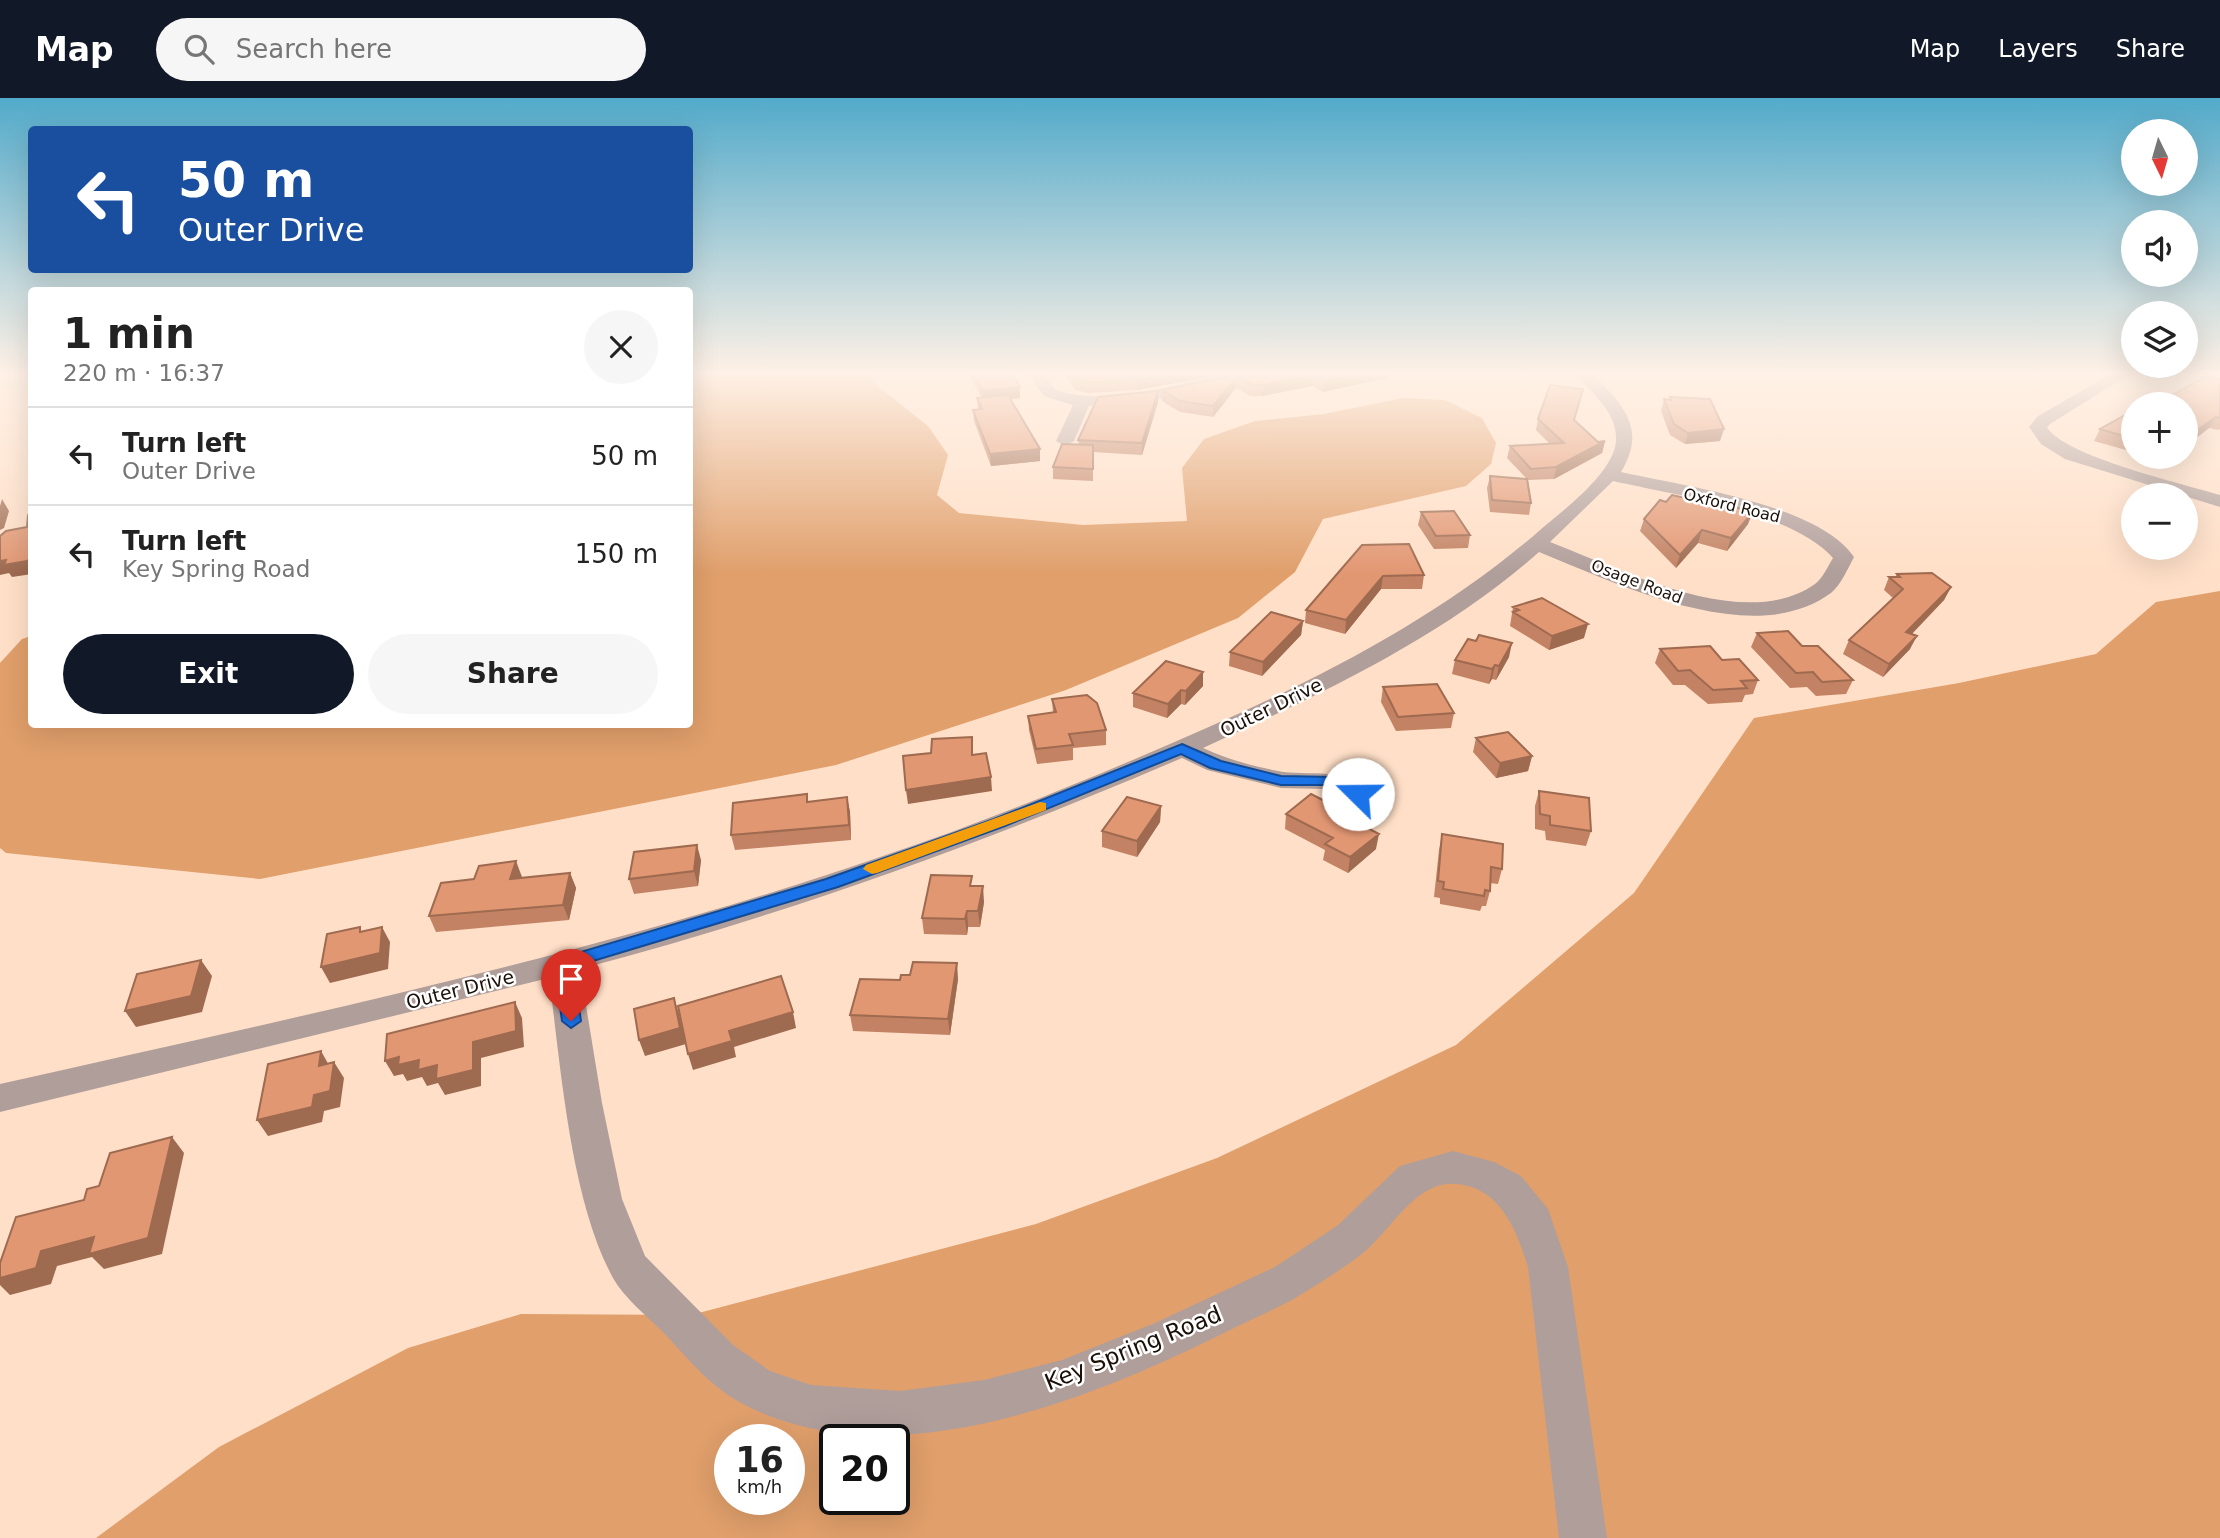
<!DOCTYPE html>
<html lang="en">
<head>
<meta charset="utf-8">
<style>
	body { margin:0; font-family:"DejaVu Sans",sans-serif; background:#f6f6f6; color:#222; height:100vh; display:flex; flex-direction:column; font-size:26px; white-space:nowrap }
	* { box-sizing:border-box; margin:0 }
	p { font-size:23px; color:#767676 }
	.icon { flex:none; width:38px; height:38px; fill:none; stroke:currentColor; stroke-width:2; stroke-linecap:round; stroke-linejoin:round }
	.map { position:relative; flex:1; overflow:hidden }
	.side { position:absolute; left:28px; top:189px; width:665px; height:441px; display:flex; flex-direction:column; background:#fff; border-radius:7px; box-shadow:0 7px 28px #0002 }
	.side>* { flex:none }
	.hud { position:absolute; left:28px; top:28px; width:665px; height:147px; border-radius:7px; box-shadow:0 7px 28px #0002; background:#1a4fa0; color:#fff; overflow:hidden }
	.needle { width:46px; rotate:175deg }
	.fabs { position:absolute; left:2121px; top:21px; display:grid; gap:14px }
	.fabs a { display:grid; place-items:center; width:77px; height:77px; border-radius:50%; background:#fff; box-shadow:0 7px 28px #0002; font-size:35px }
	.speed { position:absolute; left:714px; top:1326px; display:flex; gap:14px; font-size:35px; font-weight:700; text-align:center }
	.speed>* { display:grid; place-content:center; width:91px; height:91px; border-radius:50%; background:#fff; box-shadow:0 7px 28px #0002; line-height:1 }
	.speed small { font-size:18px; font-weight:400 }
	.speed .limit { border:4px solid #111; border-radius:10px; background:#fff; color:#111 }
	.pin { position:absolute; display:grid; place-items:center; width:60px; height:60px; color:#fff; margin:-72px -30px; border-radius:50% 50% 50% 0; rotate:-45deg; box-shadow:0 0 7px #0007 }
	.pin .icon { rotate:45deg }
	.me { position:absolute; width:77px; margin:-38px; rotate:292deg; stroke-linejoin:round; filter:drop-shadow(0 0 5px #0008) }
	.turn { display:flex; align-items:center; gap:24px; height:147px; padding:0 35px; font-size:32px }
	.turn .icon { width:91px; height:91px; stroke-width:2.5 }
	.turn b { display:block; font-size:49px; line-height:60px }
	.round { display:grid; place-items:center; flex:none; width:74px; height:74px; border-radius:37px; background:#f6f6f6 }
	.headline { display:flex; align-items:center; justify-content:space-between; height:119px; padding:0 35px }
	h1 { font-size:42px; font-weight:600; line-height:52px }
	.primary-button { display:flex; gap:14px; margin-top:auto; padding:14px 35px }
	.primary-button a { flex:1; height:80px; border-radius:42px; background:#111827; color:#fff; font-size:28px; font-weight:600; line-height:80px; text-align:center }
	.primary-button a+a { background:#f6f6f6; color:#222 }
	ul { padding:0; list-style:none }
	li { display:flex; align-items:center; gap:21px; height:98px; padding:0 35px; border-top:2px solid #e0e0e0 }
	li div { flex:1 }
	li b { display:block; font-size:26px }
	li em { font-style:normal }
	header { display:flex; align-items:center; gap:42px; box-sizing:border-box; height:98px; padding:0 35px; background:#111827; color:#fff }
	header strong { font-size:33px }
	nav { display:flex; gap:38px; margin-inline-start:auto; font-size:24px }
	.search { width:490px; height:63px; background:#f6f6f6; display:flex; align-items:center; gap:18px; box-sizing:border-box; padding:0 24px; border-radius:38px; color:#767676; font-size:26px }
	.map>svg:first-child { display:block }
	.forest { fill:#e09f6b; fill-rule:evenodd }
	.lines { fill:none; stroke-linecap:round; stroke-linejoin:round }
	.minor { fill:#b09e9b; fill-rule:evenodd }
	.wall { fill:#c28263 }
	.shaded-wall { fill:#9e6a50 }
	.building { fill:#e29773; stroke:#9e6a50; stroke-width:2 }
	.route { fill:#1a73e8; stroke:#114b97; stroke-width:2 }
	.slow { fill:#f59e0b }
	.labels { text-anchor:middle; stroke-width:5; stroke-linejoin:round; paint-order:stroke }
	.far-street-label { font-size:16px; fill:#1b1008; stroke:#fff }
	.street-label { font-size:19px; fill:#1b1008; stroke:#fff }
	.near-street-label { font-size:23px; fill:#1b1008; stroke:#fff }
</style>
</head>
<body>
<header>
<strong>Map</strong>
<div class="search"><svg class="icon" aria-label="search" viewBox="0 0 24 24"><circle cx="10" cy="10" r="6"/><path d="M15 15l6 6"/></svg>Search here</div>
<nav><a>Map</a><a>Layers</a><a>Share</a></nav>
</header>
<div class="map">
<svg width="2220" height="1440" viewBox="0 0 2220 1440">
	<rect width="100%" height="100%" fill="#ffdfc7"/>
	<path class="forest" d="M690,274H868L875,286L928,328L948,357L937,397L959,415L1083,427L1187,423L1182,370L1204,341L1255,323L1324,316L1403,300L1445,302L1482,320L1496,345L1491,366L1466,388L1323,421L1295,474L1238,520L1066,592L836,667L260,781L6,755L0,750V565L22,541L31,538L32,626H690Z
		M2220,493V1440H96L219,1349L408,1250L521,1216L691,1217L1036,1126L1217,1060L1456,947L1634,795L1754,620L1959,585L2096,556L2156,504ZM730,1342H789V1402H730ZM835,1342H894V1402H835Z"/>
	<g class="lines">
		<path class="minor" d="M1026,274H1041L1056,292C1128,315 1201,269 1273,274L1265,279L1155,302L1089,308L1074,343L1065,348L1056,343L1073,307L1044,298Z
			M1575,274H1590C1622,305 1648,330 1621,374C1683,388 1818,406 1854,459C1848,470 1841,487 1831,495C1752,553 1617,485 1539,454C1442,540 1321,596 1203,650C1227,661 1252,668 1278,673C1306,679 1352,667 1372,696L1368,702L1358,704L1325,691L1281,690L1207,672L1182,660C986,744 786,817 580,871L602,1005L622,1101L645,1158L733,1247L770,1273L811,1287L900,1293L984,1282L1062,1262L1155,1225L1275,1169L1337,1128L1400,1068L1453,1053L1494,1064L1521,1078L1548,1111L1568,1169L1607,1440H1559L1528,1169C1517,1133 1500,1088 1455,1086C1415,1083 1391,1133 1363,1155C1345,1169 1325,1182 1305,1194C1280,1210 1251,1221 1224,1235C1089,1302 889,1383 743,1306C712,1290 688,1261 665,1236C648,1219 624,1200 613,1180C570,1101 561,969 549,880L0,1014V986C296,919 596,857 883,758C969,729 1052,696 1135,661C1277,601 1421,535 1539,433C1562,413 1614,375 1616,343C1618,313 1590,295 1575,274ZM1613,383C1673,397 1792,413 1833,460C1828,468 1823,480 1815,486C1744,536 1621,471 1550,444Z
			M2115,274H2133L2050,326L2047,329C2063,358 2184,386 2220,397V409L2065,361L2041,346L2029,329L2038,318Z"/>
	</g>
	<path class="wall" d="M968,274H1010L1020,300L1010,301L1040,363L991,368L974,323L973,312H978L977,300L981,299Z
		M1062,274H1236L1137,292L1088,295L1076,292Z
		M1253,274L1390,279L1323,294L1312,288L1262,298H1251L1236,290L1213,319L1180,314L1162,303V292Z
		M2220,281V331L2218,332L2209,330L2191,344L2186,343V306Z
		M1583,291L1574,322L1598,344L1605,343L1602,355L1554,381L1528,382L1531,405L1529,417L1490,414L1487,390L1490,378L1527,381L1507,360L1510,348L1550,346L1536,332L1538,321Z
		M1670,299L1720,343L1685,346L1670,337L1661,313L1664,301L1669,302Z
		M1158,304L1142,357L1093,354V383L1053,381V369L1079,346L1078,342Z
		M2133,317V354L2094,343L2100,331Z
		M1421,414L1470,437L1468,450L1434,451L1418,427Z
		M1644,421L1748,426L1727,453L1698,445L1676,470L1640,433Z
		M1362,447L1424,477L1422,491H1381L1345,536L1305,525L1306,512Z
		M1897,476L1951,489L1944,502L1912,536L1910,551L1883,579L1843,556L1849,542L1893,500L1884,492L1889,479H1895Z
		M1513,509L1584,540L1549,552L1510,528Z
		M1303,523L1301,537L1262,578L1229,568L1230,554Z
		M1757,535L1802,548L1853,582L1846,596L1816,598L1807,589L1790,590L1751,549Z
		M1660,551L1722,562L1758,582L1753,596L1745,597L1742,604L1708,606L1685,587H1673L1655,565Z
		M1509,559L1496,582L1492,581L1489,586L1452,576L1455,562Z
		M1203,574V588L1185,607L1181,606L1167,620L1133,609V595Z
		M1383,589L1454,615L1451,630L1396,633L1381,604Z
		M1052,601L1106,632V647L1073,650V662L1037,666L1029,632L1028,618L1053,615Z
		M1476,640L1532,658L1528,673L1496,680L1473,654Z
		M1539,693L1591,733L1586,748L1546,742L1545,733L1535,731V708Z
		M847,699L850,714L851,742L735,752L731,737L808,704Z
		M1161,708L1160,724L1137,759L1102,749V733Z
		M1286,716L1360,721L1359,726L1376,751L1348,775L1323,762L1325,752L1285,731Z
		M1442,736L1502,771L1498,786L1490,785V793L1486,808H1482L1480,813L1440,806V800L1434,799L1439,752Z
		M701,762L698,788L634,796L629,781Z
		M570,775L576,790L569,822L436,834L429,818L522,779V780Z
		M973,788L984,804L980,829H968L967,837L924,836L922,820Z
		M958,881L950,937L853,933L850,917L900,882Z"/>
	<path class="shaded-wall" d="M1180,274H1236L1137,292V282Z
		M1368,274H1393L1390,279L1323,294L1324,283Z
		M1313,277L1312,288L1262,298L1263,287Z
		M1237,279L1236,290L1213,319V308Z
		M1020,289V300L984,304L983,293Z
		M1158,293V304L1142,357V345Z
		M2216,319L2209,330L2191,344L2197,332Z
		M1724,331L1720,343L1685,346L1688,335Z
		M1605,343L1602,355L1554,381L1556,369Z
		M1040,351V363L991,368L990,356Z
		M2,401L9,413L4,430L0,432V408Z
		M1753,414L1748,426L1727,453L1731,440Z
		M1702,432L1698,445L1676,470L1680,457Z
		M32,459V476L12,479L9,475L0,477V463Z
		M1383,478L1381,491L1345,536L1346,522Z
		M1951,489L1944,502L1900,548L1906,534Z
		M1303,523L1301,537L1262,578L1263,564Z
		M1588,526L1584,540L1549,552L1552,538Z
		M1917,538L1910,551L1883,579L1889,566Z
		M1512,545L1509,559L1496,582L1499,568Z
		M1495,567L1492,581L1489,586L1492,571Z
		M1203,574V588L1185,607L1186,593Z
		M1181,592V606L1167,620L1168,606Z
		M1532,658L1528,673L1496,680L1500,665Z
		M991,679L992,693L908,706L906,692Z
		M847,699L850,714L851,742L849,727Z
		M1161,708L1160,724L1137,759V743Z
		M1379,736L1376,751L1348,775L1350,759Z
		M697,747L701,762L698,788L694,773Z
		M516,763L522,779L517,797L510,781Z
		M570,775L576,790L569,822L563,807Z
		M983,788L984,804L980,829L978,813Z
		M967,813L968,829L967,837L965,821Z
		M382,829L390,844L388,871L330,885L321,869Z
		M201,862L212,878L202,914L136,929L125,913Z
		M957,865L958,881L950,937L948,921Z
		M674,900L679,916L686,946L645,958L639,942Z
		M515,904L522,920L524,949L481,960V988L445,997L438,985L427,988L422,979L407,983L403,976L394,978L385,963L399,959Z
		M793,914L796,930L734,949L736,959L693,972L688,956L729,933Z
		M321,953L330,969L319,968Z
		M334,964L344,980L340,1009L324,1013L322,1024L268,1038L257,1022L314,997Z
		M172,1039L184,1055L162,1156L104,1171L92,1159L57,1168L51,1186L10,1197L0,1187V1180L41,1153Z"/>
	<path class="building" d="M973,274H1010L1020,289L983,293Z
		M1070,274H1180L1137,282L1087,284L1076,281Z
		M1253,274H1368L1324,283L1313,277L1263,287H1252L1237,279L1213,308L1180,303L1162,292Z
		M2206,278L2220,281V320L2216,319L2197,332L2186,330V306H2156Z
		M1550,287L1583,291L1574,322L1598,344L1605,343L1556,369L1531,371L1510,348L1564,345L1538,321Z
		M1158,293L1142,345L1078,342L1098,299Z
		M1008,297L1040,351L990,356L973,312L982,311L977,300Z
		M1670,299L1710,301L1724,331L1688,335L1674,326L1664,301L1671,302Z
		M2127,316L2133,317V341L2100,331Z
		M1062,346L1093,347V371L1053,369Z
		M1490,378L1527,381L1531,405L1492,402Z
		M1672,397L1727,410L1730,408L1753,414L1731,440L1702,432L1680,457L1644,421L1660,402L1666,404Z
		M1454,413L1470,437L1436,438L1421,414Z
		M32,414V459L27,463L4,467L6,462L0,463V438L6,433L27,429L28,417Z
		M1409,446L1424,477L1383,478L1346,522L1306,512L1362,447Z
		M1932,475L1951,489L1906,534L1917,538L1889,566L1849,542L1903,491L1889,479H1900L1897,476Z
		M1542,500L1588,526L1552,538L1513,514L1519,512L1513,509Z
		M1271,514L1303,523L1263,564L1230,554Z
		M1788,533L1802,548H1818L1853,582L1822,584L1813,574L1796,575L1757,535Z
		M1479,537L1512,545L1499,568L1495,567L1492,571L1455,562L1468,541L1476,543Z
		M1710,548L1722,562L1739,561L1758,582L1741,583L1747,590L1713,592L1690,572L1678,573L1660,551Z
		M1166,563L1203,574L1186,593L1181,592L1168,606L1133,595Z
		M1437,586L1454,615L1398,619L1383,589Z
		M1087,597L1097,605L1106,632L1069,636L1073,647L1036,651L1028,618L1056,614L1052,601Z
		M1508,634L1532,658L1500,665L1476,640Z
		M972,639V657L986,655L991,679L906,692L903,658L931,655L932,641Z
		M1539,693L1589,700L1591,733L1550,727V718L1540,716Z
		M807,696V704L847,699L849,727L731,737L733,705Z
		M1311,696L1360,721L1356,724L1379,736L1350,759L1325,746L1333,740L1286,716Z
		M1127,699L1161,708L1137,743L1102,733Z
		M1442,736L1503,746L1502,771L1491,769L1490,793L1485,792L1484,798L1443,791L1444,784L1438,783Z
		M697,747L694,773L629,781L634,754Z
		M516,763L510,781L570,775L563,807L429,818L441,785L474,781L479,768Z
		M931,777L972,778L970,788H983L978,813H967L965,821L922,820Z
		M360,829V834L382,829L380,855L321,869L327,836Z
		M201,862L191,898L125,913L137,876Z
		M913,864L957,865L948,921L850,917L860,881L900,882L901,877H910Z
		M781,878L793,914L729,933L732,943L688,956L678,908Z
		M674,900L680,930L639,942L634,911Z
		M515,904L516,933L473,944V972L436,981L437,967L418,972L419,962L398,967L399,959L385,963L387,936Z
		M321,953L319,968L334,964L330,993L314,997L312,1009L257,1022L268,966Z
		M172,1039L148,1140L89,1156L94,1139L41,1153L36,1170L0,1180V1165L16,1119L84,1102L87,1091L99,1088L110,1055Z"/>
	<linearGradient id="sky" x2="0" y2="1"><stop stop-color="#52aaca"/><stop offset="0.58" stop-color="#fff1e6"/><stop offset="1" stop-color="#fff1e6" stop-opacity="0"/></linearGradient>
	<rect width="2220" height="475" fill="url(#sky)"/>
	<path class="route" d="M1182,646L1221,663L1281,678L1334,679L1366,696L1358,701L1326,687H1281L1210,670L1181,656L1005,728L838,789L573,869L581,923L571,930L562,923L554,865L557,861L826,781L994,721Z"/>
	<path class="slow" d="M1040,704L1046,705V712L877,775L872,776L863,771L866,767Z"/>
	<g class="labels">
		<g class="far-street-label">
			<text transform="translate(1732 407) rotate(14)" y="6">Oxford Road</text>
			<text transform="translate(1637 483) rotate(21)" y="6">Osage Road</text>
		</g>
		<g class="street-label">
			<text transform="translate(1271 609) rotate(-26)" y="7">Outer Drive</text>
			<text transform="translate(460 891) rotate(-14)" y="7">Outer Drive</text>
		</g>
		<g class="near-street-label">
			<text transform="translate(1133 1250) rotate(-22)" y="8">Key Spring Road</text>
		</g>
	</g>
</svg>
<div class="fabs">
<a><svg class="needle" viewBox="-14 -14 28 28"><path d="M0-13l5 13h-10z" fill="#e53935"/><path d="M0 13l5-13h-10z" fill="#767676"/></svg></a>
<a><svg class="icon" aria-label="sound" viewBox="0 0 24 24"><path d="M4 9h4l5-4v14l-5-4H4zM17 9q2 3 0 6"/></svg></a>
<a><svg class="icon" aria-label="layers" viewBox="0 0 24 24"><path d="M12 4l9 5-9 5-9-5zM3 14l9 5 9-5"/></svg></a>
<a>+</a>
<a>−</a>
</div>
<div class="speed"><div>16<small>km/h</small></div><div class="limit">20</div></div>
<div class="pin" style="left:571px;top:923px;background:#d93025"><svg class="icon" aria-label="arrive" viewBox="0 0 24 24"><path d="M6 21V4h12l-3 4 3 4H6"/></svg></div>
<svg class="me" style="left:1358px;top:696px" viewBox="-20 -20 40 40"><circle r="19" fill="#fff"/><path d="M0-13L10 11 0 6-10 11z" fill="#1a73e8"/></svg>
<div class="hud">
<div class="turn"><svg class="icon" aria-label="left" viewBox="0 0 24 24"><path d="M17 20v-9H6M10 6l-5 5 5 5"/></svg><div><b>50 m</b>Outer Drive</div></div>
</div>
<section class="side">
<div class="headline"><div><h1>1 min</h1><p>220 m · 16:37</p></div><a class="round"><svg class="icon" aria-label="close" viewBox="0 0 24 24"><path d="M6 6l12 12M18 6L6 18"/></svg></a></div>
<ul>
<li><svg class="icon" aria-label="left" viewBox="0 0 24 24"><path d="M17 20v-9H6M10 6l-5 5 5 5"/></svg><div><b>Turn left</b><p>Outer Drive</p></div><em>50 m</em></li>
<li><svg class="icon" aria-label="left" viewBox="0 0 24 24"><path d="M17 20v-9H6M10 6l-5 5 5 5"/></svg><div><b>Turn left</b><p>Key Spring Road</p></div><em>150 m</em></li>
</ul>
<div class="primary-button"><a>Exit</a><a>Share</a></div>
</section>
</div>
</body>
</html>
